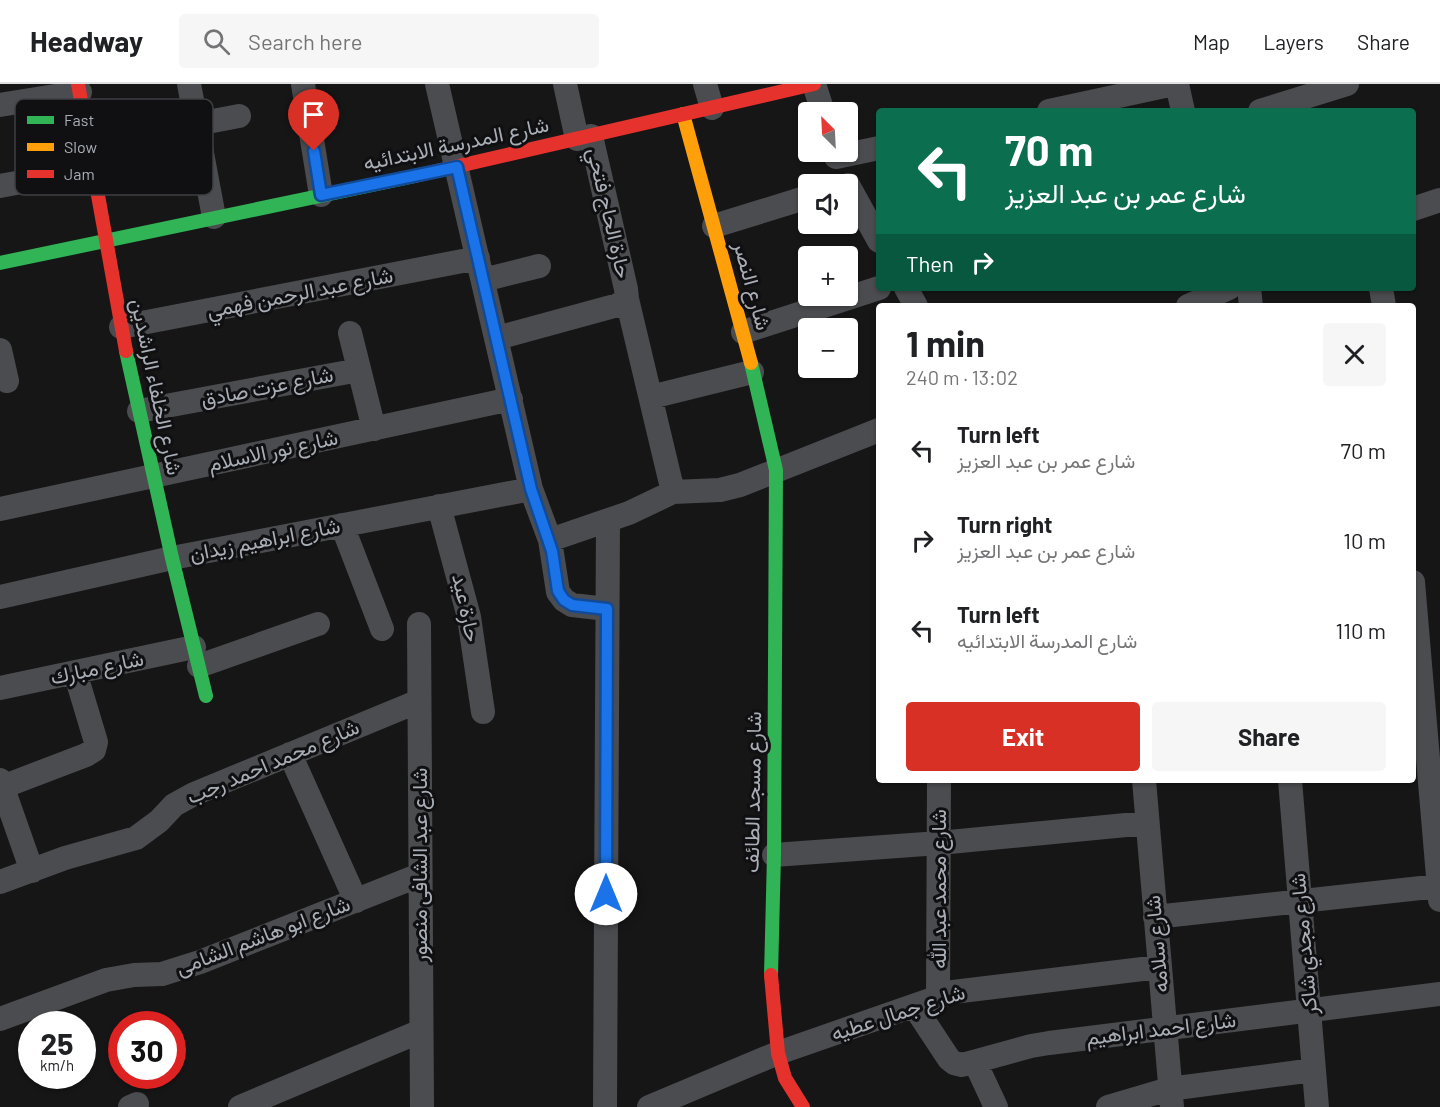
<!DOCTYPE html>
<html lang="en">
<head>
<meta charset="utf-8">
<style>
	body { margin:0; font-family:Barlow,Vazirmatn,sans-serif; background:#f6f6f6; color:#202124; height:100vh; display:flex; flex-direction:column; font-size:22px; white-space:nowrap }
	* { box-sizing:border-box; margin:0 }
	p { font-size:20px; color:#757577 }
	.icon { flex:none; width:33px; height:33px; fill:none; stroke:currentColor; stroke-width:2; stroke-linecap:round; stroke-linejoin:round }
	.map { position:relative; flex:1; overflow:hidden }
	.drawer { position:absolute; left:876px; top:219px; width:540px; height:480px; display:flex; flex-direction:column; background:#fff; border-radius:6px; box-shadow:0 2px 4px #0004 }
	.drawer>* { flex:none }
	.hud { position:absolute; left:876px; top:24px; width:540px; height:183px; border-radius:6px; box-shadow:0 2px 4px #0004; background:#0b6e4f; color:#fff; overflow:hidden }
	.needle { width:39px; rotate:336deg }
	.controls { position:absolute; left:798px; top:18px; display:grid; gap:12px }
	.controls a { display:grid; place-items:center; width:60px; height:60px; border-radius:6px; background:#fff; box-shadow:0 2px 4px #0004; font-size:30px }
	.speed { position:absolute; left:18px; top:927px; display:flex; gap:12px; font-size:30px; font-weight:700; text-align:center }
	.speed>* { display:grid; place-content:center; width:78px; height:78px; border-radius:50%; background:#fff; box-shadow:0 2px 4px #0004; line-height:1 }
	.speed small { font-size:15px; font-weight:400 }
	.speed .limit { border:9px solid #d22; background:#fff; color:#111 }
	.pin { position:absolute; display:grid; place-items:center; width:51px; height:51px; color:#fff; margin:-62px -26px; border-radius:50% 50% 50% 0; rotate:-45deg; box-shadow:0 0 6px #0007 }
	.pin .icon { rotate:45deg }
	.me { position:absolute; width:66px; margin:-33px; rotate:0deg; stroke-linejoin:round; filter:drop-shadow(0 0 4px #0008) }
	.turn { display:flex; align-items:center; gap:21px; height:126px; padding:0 30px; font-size:27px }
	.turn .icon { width:78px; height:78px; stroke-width:2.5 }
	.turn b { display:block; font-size:42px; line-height:51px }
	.then { display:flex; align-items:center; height:57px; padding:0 30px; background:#0003; gap:12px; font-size:22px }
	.round { display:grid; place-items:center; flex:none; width:63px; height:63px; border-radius:6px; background:#f6f6f6 }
	.head { display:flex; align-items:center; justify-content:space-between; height:102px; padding:0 30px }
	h1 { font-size:36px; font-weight:700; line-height:45px }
	.button { display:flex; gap:12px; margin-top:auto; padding:12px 30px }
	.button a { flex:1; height:69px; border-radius:6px; background:#d93025; color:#fff; font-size:24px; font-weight:700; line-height:69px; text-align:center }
	.button a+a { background:#f6f6f6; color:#202124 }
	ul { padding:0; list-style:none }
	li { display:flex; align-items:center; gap:18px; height:90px; padding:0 30px }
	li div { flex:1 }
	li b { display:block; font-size:22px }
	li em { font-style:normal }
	header { display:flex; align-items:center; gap:36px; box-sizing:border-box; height:84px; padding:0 30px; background:#fff; border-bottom:2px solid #e0e0e0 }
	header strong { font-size:28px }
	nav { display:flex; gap:33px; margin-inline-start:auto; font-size:21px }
	.search { width:420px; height:54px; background:#f6f6f6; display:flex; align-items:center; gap:15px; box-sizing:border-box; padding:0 21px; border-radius:6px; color:#757577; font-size:22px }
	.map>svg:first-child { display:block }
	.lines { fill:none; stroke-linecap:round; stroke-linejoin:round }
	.street { stroke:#4b4c4f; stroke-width:24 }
	.fast { stroke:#30b455; stroke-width:14 }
	.slow { stroke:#ff9f0a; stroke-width:14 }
	.jam { stroke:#e5322d; stroke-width:14 }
	.route-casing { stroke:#114b97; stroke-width:15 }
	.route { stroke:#1a73e8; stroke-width:10 }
	.labels { text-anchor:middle; stroke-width:6; stroke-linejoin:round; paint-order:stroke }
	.street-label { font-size:21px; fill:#a9aeb6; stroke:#101012 }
	.key { fill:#101012; stroke:#3e3f43; stroke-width:1.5 }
	.key-label { font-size:16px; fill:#a9aeb6 }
</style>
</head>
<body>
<header>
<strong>Headway</strong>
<div class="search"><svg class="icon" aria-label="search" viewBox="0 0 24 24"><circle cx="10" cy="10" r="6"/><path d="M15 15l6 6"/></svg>Search here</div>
<nav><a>Map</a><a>Layers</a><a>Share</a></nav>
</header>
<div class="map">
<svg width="1440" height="1023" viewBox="0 0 1440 1023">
	<rect width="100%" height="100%" fill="#161616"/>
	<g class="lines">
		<path class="street" d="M189,0L214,133
			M303,0L321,111
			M437,0L531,405L550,456L558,508L564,516L572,521L607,525
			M565,0L577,55
			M705,0L712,24
			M814,0L823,28
			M1177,0L1183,27
			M0,21L80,8
			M1049,27L1174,0
			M1260,27L1347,0
			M197,40L239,32
			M836,73L879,64
			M848,101L879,157
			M0,102L16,99
			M1413,125L1440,116
			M714,142L808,113
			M483,196L539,182
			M906,204L916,222
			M1249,204L1251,222
			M1381,204L1384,222
			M627,215L673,408
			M1188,222L1229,204
			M121,243L478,174
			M743,248L879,204
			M350,249L374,345
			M497,254L618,221L627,215L626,205L591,52
			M0,266L7,297
			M651,313L752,288
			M139,327L359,286
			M439,422L469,533L483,628
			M0,425L511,315
			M342,441L382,545
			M550,456L629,429L673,408L720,406L740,401L879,346
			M1413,498L1440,816
			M0,513L172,474L531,405
			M419,540L422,1023
			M199,582L318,540
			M0,604L194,563
			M290,670L356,817
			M0,696L32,787
			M1144,696L1172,1023
			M1290,696L1317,1023
			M2,703L86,671L94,666L96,658L75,588
			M774,771L939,759L1147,739
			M0,798L65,774L136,754L159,737L174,721L194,710L419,617
			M1155,833L1439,802
			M938,913L939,696
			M914,922L949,975L954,979L962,981L1031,962L1049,959L1440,910
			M0,935L106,896L134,891L162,890L200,878L420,791
			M975,978L996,1023
			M130,1023L137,1020
			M240,1023L421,947
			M605,1023L608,437
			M649,1023L778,969L953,908L1159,883
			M1108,1023L1169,1005L1314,986"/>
		<path class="fast" d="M0,179L415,92
			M126,267L172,474L206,612
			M751,279L776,386L774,771L771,891"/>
		<path class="slow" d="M683,30L751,279"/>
		<path class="jam" d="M78,0L126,267
			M415,92L814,0
			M771,891L778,969L785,994L803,1023"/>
	</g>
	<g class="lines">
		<defs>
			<path id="route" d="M314,67L321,111L457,83L531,405L552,467L558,507L564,516L572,521L607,525L606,810"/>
		</defs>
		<use href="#route" class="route-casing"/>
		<use href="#route" class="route"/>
	</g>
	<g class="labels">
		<g class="street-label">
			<text transform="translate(456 60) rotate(-12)" y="7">شارع المدرسة الابتدائيه</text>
			<text transform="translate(609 129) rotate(77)" y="7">حارة الحاج فتحي</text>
			<text transform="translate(752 202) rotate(75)" y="7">شارع النصر</text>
			<text transform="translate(300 209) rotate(-11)" y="7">شارع عبد الرحمن فهمي</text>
			<text transform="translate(156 303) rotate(78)" y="7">شارع الخلفاء الراشدين</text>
			<text transform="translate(267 303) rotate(-11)" y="7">شارع عزت صادق</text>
			<text transform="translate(273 367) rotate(-12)" y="7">شارع نور الاسلام</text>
			<text transform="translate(265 456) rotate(-11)" y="7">شارع ابراهيم زيدان</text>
			<text transform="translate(466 524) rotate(78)" y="7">حارة عيد</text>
			<text transform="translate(97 584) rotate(-12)" y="7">شارع مبارك</text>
			<text transform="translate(273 678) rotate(-23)" y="7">شارع محمد احمد رجب</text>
			<text transform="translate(753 708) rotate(-89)" y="7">شارع مسجد الطائف</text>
			<text transform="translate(420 781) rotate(-90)" y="7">شارع عبد الشافى منصور</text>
			<text transform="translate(939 805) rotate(-90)" y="7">شارع محمد عبد الله</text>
			<text transform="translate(263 852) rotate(-21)" y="7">شارع ابو هاشم الشامى</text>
			<text transform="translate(1157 860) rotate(-95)" y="7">شارع سلامه</text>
			<text transform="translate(1304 860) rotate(-95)" y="7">شارع مجدي شاكر</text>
			<text transform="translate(898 929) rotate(-18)" y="7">شارع جمال عطيه</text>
			<text transform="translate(1161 945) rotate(-7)" y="7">شارع احمد ابراهيم</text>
		</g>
	</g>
	<rect x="15" y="15" width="198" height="96" rx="9" class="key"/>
	<rect x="27" y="32" width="27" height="8" fill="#30b455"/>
	<rect x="27" y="59" width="27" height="8" fill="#ff9f0a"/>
	<rect x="27" y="86" width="27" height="8" fill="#e5322d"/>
	<g class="key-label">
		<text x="64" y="42">Fast</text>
		<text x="64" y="69">Slow</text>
		<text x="64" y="96">Jam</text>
	</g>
</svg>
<div class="controls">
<a><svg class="needle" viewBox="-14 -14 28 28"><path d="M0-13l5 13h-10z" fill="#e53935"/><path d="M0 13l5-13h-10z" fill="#757577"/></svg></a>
<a><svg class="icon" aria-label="sound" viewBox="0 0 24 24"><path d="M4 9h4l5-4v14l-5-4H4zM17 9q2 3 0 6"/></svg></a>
<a>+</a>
<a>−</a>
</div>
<div class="speed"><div>25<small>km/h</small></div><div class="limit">30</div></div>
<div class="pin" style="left:314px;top:67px;background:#d93025"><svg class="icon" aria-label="arrive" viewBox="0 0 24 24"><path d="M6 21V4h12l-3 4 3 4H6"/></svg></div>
<svg class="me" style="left:606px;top:810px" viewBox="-20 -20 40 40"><circle r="19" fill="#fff"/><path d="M0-13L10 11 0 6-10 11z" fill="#1a73e8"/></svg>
<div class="hud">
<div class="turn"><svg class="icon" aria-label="left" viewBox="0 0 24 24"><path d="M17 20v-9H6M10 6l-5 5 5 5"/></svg><div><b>70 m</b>شارع عمر بن عبد العزيز</div></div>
<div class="then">Then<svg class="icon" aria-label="right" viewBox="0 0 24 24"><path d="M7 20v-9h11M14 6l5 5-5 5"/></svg></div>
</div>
<section class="drawer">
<div class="head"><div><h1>1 min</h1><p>240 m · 13:02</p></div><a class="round"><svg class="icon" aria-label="close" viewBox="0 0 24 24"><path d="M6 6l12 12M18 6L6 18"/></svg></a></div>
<ul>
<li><svg class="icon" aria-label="left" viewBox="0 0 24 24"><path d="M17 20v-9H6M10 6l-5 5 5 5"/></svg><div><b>Turn left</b><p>شارع عمر بن عبد العزيز</p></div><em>70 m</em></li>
<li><svg class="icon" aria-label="right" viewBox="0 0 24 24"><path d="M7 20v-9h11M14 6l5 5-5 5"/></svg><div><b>Turn right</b><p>شارع عمر بن عبد العزيز</p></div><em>10 m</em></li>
<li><svg class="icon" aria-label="left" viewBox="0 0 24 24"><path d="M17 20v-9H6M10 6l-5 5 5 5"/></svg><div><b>Turn left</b><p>شارع المدرسة الابتدائيه</p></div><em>110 m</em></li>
</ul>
<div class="button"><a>Exit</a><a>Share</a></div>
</section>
</div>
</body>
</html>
